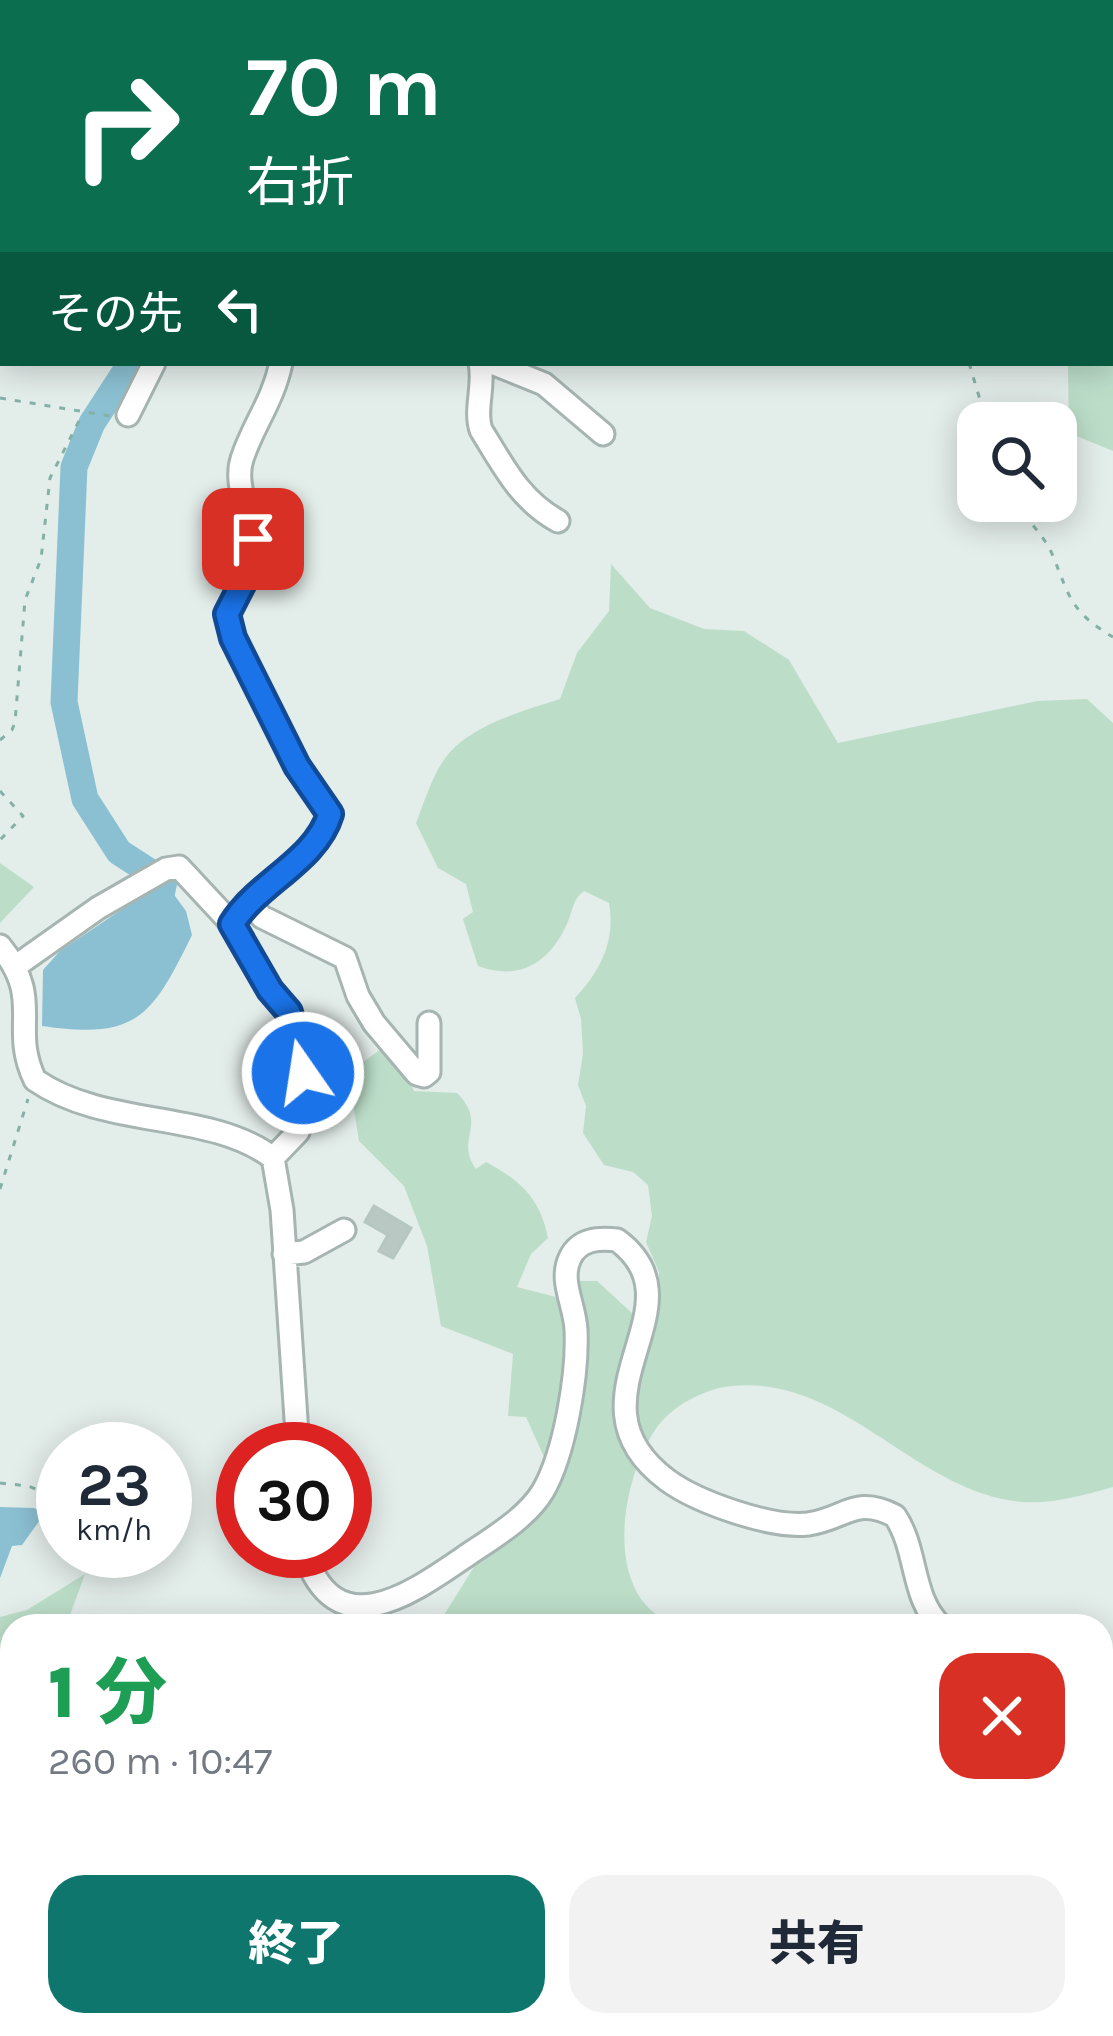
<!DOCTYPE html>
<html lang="ja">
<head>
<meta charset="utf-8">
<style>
	body { margin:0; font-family:Karla,"Noto Sans JP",sans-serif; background:#f2f2f3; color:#1f2937; height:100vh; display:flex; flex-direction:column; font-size:45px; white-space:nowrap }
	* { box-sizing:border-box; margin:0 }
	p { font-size:39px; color:#747a83 }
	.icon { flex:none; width:66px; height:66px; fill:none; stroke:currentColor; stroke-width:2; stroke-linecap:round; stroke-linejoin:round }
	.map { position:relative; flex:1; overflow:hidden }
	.side { position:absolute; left:0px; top:1614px; width:1113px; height:423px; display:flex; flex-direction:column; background:#fff; border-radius:36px 36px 0 0; box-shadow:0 6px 30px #0003 }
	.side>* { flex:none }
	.top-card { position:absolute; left:0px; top:0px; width:1113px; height:366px; box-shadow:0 6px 30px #0003; background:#0b6e4f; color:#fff; overflow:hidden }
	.buttons { position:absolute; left:957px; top:402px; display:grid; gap:24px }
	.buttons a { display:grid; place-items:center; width:120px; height:120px; border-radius:24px; background:#fff; box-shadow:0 6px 30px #0003; font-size:60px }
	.speed { position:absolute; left:36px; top:1422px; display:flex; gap:24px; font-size:60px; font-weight:700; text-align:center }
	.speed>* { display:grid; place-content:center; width:156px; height:156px; border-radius:50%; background:#fff; box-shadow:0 6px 30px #0003; line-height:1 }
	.speed small { font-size:30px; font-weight:400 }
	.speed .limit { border:18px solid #d22; background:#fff; color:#111 }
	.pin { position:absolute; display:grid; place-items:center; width:102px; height:102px; color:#fff; margin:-51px; border-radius:24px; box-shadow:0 6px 18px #0006 }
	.me { position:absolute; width:132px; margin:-66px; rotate:347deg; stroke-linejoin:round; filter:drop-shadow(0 0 9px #0008) }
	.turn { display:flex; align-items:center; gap:42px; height:252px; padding:0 48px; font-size:54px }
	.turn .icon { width:156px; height:156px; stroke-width:2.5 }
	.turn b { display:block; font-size:84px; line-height:102px }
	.then { display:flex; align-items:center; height:114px; padding:0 48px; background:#0003; gap:24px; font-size:45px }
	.round { display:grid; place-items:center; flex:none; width:126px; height:126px; border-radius:36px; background:#f2f2f3 }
	.headline { display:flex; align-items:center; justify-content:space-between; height:204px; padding:0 48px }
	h1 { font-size:72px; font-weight:800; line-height:90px; color:#1e9e55 }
	.cta { display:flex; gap:24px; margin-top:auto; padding:24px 48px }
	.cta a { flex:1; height:138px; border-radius:36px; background:#0f766e; color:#fff; font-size:48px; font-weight:800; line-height:138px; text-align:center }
	.cta a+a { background:#f2f2f3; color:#1f2937 }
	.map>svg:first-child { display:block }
	.green { fill:#bcdec9 }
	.water { fill:#8bc0d2 }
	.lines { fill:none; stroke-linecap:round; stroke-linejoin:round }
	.river { stroke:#8bc0d2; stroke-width:27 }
	.building { fill:#b9c8c3; stroke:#b6c7c2; stroke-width:3 }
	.minor-casing { stroke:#a6b5b2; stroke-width:27 }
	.path { stroke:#84b1a7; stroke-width:3; stroke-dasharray:6 9; stroke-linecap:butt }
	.minor { stroke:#fff; stroke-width:21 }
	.route-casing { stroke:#114b97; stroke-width:30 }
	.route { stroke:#1a73e8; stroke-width:21 }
</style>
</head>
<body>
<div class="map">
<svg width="1113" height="2036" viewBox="0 0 1113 2036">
	<rect width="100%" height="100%" fill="#e3edea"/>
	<path class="green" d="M243,0H541L542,3H243Z
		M777,0H1113V451L1069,433L1068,363H1110V3H776Z
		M611,564L650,608L704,629L744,631L789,660L838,743L1037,701L1087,699L1113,723V1487C1084,1495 1054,1504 1023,1502C915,1493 844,1374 731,1386C704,1389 671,1406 655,1430C619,1484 601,1604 680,1626H418L421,1622L439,1623L479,1559L535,1516L544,1457L526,1417L508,1416L513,1354L441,1326L427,1246L404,1186L359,1141L352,1097L355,1068L381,1049L405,1070L414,1091L457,1093C489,1125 454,1138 476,1169L486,1162C521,1181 540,1198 548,1238L531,1254L517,1287L560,1298L578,1281H597L633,1314L657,1312L659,1272L646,1242L652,1216L648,1185L633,1172L604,1165L583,1133L586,1106L578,1085L583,1054L581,1019L575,998C600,971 616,941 609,903L584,891C571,901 573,913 566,926C548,964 519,981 478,966L463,919L473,912L466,884L438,868L416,823C426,798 435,765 455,747C482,722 526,710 560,699L577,653L609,611Z
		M0,863L34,887L0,923Z
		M85,1574L66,1626H12V1793L7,1798L0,1794V1617L27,1610Z
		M13,2025H803L795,2036H12Z"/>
	<path class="water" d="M164,881L186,911L192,935C152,1016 138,1040 42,1026L43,970L60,951Z
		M0,1507L34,1508L45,1513L22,1545L12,1546L0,1578Z"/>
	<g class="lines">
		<path class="river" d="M260,3L263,0
			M131,363L92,423L74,467L64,702L85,799L119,852L164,881L161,895"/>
	</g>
	<path class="building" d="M374,1206L411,1228L393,1258L379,1251L388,1235L365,1222Z"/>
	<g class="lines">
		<defs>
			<path id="minor" d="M32,3L33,0
				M298,3L301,0
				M0,76L3,70
				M480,363C485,386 474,409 481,430C504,467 520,500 558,521
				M492,363L544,384L603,434
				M128,415L154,363
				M247,902L262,917L345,958L358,996L374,1023L417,1074L424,1076L429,1072V1023
				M232,924C257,883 316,861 330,814L297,766L233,638L227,615C237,590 251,571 252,544C253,517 233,486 242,459C253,425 273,401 281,363
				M0,946C45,1001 9,1026 35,1080C106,1129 210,1110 273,1158L282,1210L298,1449
				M16,966L98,908L166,869L179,867L232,924L270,990L288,1012L306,1094V1110L298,1132L273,1158
				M284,1254L304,1252L344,1230
				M304,1551C335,1649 412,1593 466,1556C491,1539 527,1518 543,1491C565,1453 578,1374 576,1330C575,1305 559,1281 570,1258C579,1239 598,1238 617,1240C707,1306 558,1399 667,1480C697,1502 770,1528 808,1524C845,1519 855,1495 895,1516C918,1550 911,1599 941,1626
				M1101,1734L1113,1739"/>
		</defs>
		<use href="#minor" class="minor-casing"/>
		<path class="path" d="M575,0L576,3
			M969,363L987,423
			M0,398L110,416
			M1016,501C1026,520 1045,536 1053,556C1070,598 1071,612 1113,637
			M0,740L12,730L15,722L25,600L41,559L50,478L83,413
			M0,791L23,816L0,840
			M0,1189L28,1099
			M0,1483L28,1486L55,1497"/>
		<use href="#minor" class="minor"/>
	</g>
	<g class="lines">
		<defs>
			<path id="route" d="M253,539L249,571L227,614L233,638L297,766L330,814C316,861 257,883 232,924L270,990L289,1012L303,1073"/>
		</defs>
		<use href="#route" class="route-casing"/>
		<use href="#route" class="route"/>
	</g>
</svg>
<div class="buttons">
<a><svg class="icon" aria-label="search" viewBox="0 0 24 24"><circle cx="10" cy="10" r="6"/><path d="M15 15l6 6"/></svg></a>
</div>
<div class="speed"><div>23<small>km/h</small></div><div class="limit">30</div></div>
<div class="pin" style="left:253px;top:539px;background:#d93025"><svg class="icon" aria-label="arrive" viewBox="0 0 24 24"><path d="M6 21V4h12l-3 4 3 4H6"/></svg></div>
<svg class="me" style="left:303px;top:1073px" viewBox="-20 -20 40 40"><circle r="17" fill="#1a73e8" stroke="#fff" stroke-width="3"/><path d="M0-11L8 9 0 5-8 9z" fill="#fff"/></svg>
<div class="top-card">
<div class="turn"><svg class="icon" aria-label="right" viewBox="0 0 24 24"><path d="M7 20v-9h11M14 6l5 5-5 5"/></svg><div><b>70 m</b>右折</div></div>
<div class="then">その先<svg class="icon" aria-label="left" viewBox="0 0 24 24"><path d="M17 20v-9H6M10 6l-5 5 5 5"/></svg></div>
</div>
<section class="side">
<div class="headline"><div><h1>1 分</h1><p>260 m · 10:47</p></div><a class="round" style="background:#d93025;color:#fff"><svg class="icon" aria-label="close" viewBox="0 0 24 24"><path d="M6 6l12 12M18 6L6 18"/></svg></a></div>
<div class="cta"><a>終了</a><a>共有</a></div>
</section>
</div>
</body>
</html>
